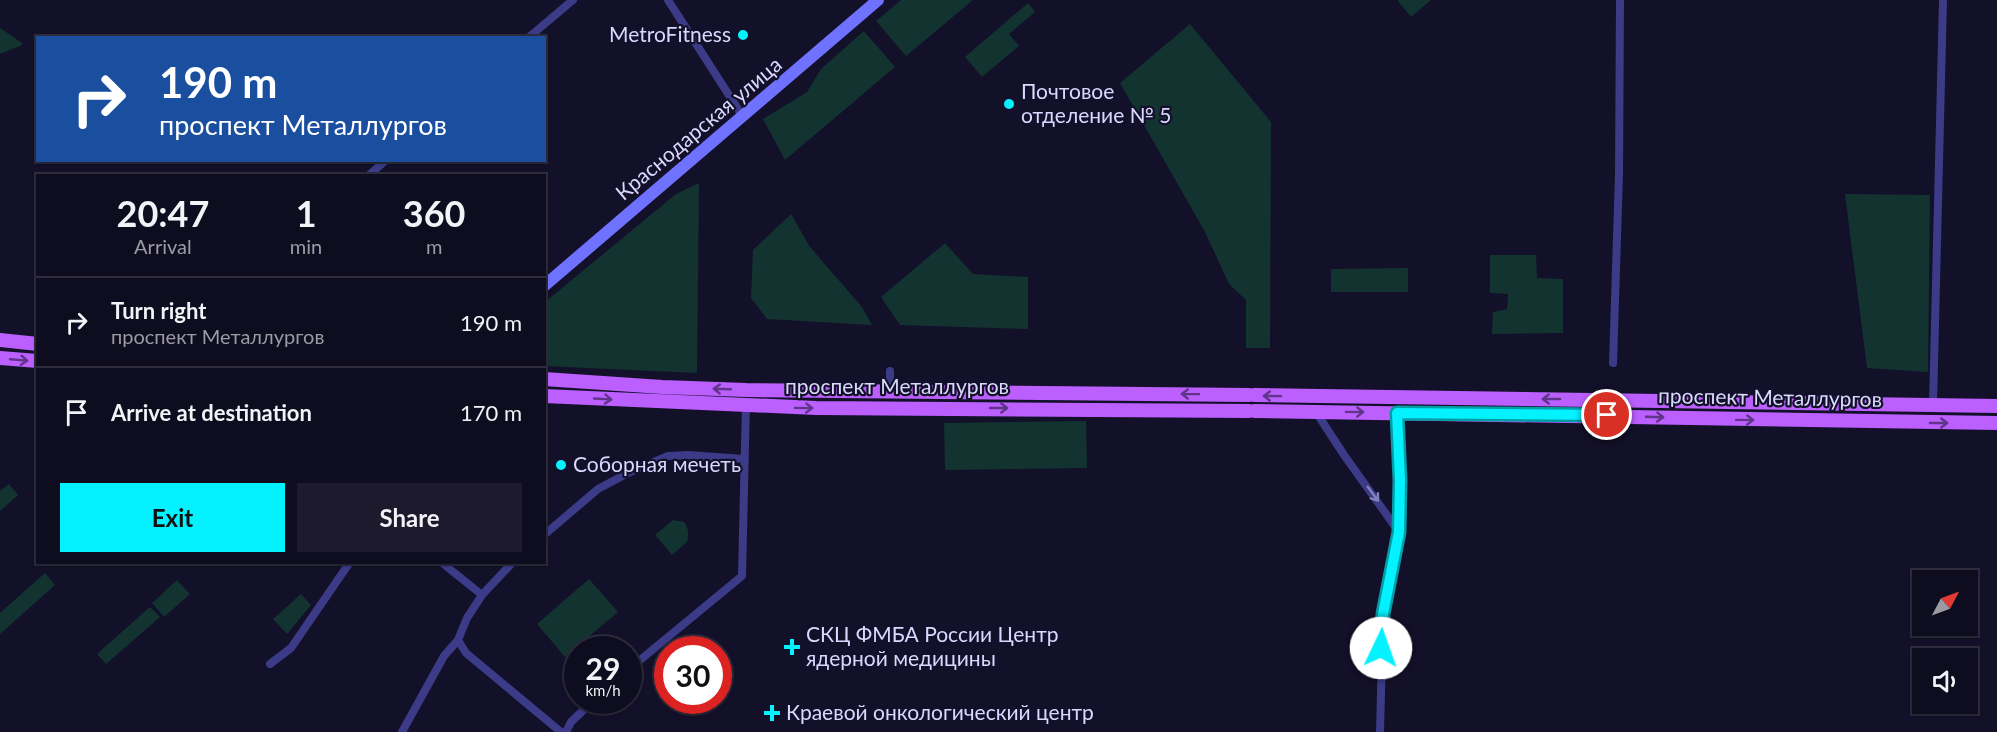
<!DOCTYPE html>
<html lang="en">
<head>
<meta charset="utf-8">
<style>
	body { margin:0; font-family:Lato,sans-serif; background:#1c1a2c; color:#f1f3f6; height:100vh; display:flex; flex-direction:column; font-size:22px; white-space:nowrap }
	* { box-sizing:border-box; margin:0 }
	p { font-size:20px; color:#9b9ba4 }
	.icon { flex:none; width:33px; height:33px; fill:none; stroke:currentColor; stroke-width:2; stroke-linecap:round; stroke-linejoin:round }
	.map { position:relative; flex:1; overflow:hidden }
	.side { position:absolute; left:36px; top:174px; width:510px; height:390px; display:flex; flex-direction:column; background:#0e0c1f; border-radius:0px; box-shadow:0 2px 4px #0004,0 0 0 2px #2e2c3d }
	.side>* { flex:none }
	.banner { position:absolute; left:36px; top:36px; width:510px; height:126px; border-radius:0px; box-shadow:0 2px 4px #0004,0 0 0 2px #2e2c3d; background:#1a4fa0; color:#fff; overflow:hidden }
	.needle { width:39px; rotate:49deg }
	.fabs { position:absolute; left:1912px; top:570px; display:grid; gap:12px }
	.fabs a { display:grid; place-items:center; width:66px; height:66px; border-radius:0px; background:#0e0c1f; box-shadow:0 2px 4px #0004,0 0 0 2px #2e2c3d; font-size:30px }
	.speed { position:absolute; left:564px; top:636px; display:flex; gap:12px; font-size:30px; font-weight:700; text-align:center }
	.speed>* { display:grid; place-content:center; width:78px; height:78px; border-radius:50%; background:#0e0c1f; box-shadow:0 2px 4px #0004,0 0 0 2px #2e2c3d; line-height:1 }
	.speed small { font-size:15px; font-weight:400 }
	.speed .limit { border:9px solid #d22; background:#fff; color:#111 }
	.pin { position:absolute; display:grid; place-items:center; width:51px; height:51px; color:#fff; margin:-26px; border:3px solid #fff; border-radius:50%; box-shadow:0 2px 6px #0007 }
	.me { position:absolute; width:66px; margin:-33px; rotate:3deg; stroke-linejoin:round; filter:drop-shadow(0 0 4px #0008) }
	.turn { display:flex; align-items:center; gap:21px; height:126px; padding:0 24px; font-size:27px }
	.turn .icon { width:78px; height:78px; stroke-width:2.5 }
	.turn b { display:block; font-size:42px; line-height:51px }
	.eta { display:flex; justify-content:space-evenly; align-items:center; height:102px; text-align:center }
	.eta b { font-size:36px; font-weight:700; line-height:42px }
	.cta { display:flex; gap:12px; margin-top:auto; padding:12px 24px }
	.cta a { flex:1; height:69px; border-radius:0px; background:#04f1ff; color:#111; font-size:24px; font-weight:700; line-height:69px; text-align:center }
	.cta a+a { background:#1c1a2c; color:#f1f3f6 }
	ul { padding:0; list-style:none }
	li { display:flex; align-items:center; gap:18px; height:90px; padding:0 24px; border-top:2px solid #2e2c3d }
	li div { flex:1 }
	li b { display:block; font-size:22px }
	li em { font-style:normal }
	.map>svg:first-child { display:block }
	.green { fill:#133331 }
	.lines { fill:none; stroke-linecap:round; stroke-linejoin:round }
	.minor { stroke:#3b3b88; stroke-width:8 }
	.secondary { stroke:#6f72ff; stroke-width:12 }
	.primary { stroke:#bc5fff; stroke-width:14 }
	.oneway { stroke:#5f3489 }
	.oneway2 { stroke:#8382be }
	.route-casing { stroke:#039da6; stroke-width:15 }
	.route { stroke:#04f1ff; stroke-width:10 }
	.poi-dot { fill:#04f1ff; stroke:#131029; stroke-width:2 }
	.labels { text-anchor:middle; stroke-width:4.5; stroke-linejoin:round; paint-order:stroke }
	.poi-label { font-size:21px; fill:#dbd8ff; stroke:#131029; text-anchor:start }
	.street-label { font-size:21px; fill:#dbd8ff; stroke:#131029 }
</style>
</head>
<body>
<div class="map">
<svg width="1997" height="732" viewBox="0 0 1997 732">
	<rect width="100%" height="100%" fill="#131029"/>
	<path class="green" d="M901,0H973L906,56L876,21Z
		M1399,0H1431L1411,17L1398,1Z
		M1028,3L1035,12L1009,34L1019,46L982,77L965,57Z
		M1190,24L1271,122L1270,348H1246V300L1229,284L1205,232L1120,83Z
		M0,28L22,43V45L0,54Z
		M864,31L895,67L785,160L763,119L807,92L821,69Z
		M699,183L697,373L545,366V302L676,194Z
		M1845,194L1930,195L1928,372L1867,368Z
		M791,214L810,247L862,307L872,325L767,319L751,298L753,250Z
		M945,243L973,274L1028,277V329L900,325L881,297Z
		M1490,255H1536L1537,278L1563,279V333L1492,334L1493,312L1507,309L1508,294L1490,293Z
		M1408,268V292H1331V269Z
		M1086,421L1087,468L945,470L944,423Z
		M9,484L18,495L0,511V491Z
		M673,520L684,522C689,529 689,534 687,542L672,555L655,535Z
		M45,573L55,585L0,634V613Z
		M589,579L618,612L565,657L537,624Z
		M177,580L190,594L164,617L152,603Z
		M301,594L311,605L287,634L273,619Z
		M150,607L160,617L106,664L97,654Z"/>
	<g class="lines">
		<path class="minor" d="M668,0L743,117
			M528,38L573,0
			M368,176L386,160
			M1613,363L1619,175L1620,0
			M890,371V392
			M1933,405L1943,0
			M1316,412L1344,455L1399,532
			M544,535L598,489L628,473L668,456L688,455L744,459
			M441,562L482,595
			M458,640L466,653L561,732
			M270,664L291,648L350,562
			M628,670L742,576L746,403
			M402,732L444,656L458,640L467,618L482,595L513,562
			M566,732L571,722L594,700
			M1380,732L1383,614L1399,532L1400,480L1397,413"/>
		<path class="secondary" d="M544,286L878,0"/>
		<path class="primary" d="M0,340L38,344
			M0,358L38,361
			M544,379L662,387L746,390L1249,395
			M1254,395L1997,406
			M544,396L816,408L1249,411
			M1254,411L1997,423"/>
	</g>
	<defs><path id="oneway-shaft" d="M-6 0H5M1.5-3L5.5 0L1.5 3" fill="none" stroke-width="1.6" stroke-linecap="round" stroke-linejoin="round" transform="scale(1.5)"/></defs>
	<g class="oneway">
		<use href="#oneway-shaft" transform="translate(19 360) rotate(5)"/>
		<use href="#oneway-shaft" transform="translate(722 389) rotate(-178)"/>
		<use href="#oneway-shaft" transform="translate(1190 394) rotate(-179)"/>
		<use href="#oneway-shaft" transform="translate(1272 396) rotate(-179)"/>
		<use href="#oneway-shaft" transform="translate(603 399) rotate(3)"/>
		<use href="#oneway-shaft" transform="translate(1551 399) rotate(-180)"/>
		<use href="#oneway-shaft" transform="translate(804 408) rotate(1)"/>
		<use href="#oneway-shaft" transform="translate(999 408)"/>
		<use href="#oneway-shaft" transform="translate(1355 412) rotate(1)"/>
		<use href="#oneway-shaft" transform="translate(1655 417) rotate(2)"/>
		<use href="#oneway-shaft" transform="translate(1745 420) rotate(1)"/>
		<use href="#oneway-shaft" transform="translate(1939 423)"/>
	</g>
	<use class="oneway2" href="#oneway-shaft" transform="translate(1373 494) rotate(54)"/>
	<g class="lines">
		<defs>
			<path id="route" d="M1381,648L1383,614L1399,532L1400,480L1397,413L1607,415"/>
		</defs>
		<use href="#route" class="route-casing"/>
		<use href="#route" class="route"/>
	</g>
	<g class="poi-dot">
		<circle cx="743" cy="35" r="6"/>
		<circle cx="1009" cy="104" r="6"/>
		<circle cx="561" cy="465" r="6"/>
		<path d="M789 638h6v6h6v6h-6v6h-6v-6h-6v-6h6z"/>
		<path d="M769 704h6v6h6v6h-6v6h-6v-6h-6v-6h6z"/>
	</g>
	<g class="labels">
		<g class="poi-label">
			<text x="731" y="42" text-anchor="end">MetroFitness</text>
			<text x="1021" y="99">Почтовое<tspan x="1021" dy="24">отделение № 5</tspan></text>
			<text x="573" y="472">Соборная мечеть</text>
			<text x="806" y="642">СКЦ ФМБА России Центр<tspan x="806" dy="24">ядерной медицины</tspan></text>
			<text x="786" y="720">Краевой онкологический центр</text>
		</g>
		<g class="street-label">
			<text transform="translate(699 129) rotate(-40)" y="7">Краснодарская улица</text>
			<text x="897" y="394">проспект Металлургов</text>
			<text transform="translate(1770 398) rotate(1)" y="7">проспект Металлургов</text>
		</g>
	</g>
</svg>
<div class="fabs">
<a><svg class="needle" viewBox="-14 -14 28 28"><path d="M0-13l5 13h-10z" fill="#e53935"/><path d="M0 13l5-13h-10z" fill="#9b9ba4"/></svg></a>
<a><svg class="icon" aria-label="sound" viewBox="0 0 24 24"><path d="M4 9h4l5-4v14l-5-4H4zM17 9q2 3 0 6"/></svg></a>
</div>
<div class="speed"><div>29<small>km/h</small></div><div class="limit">30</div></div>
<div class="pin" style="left:1607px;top:415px;background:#d93025"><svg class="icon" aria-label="arrive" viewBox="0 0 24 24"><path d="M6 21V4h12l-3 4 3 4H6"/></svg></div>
<svg class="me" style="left:1381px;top:648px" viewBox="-20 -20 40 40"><circle r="19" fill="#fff"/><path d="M0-13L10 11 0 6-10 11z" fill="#04f1ff"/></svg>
<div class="banner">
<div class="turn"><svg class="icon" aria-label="right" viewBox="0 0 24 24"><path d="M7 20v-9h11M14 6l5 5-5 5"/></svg><div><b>190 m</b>проспект Металлургов</div></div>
</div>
<section class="side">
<div class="eta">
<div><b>20:47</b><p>Arrival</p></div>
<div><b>1</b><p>min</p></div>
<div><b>360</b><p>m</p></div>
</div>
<ul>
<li><svg class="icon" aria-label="right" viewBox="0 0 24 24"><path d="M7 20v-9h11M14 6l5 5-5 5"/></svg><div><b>Turn right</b><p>проспект Металлургов</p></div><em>190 m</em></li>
<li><svg class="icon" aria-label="arrive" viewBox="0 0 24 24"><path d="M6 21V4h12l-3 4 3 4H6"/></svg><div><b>Arrive at destination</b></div><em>170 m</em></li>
</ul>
<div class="cta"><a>Exit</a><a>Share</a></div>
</section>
</div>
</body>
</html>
